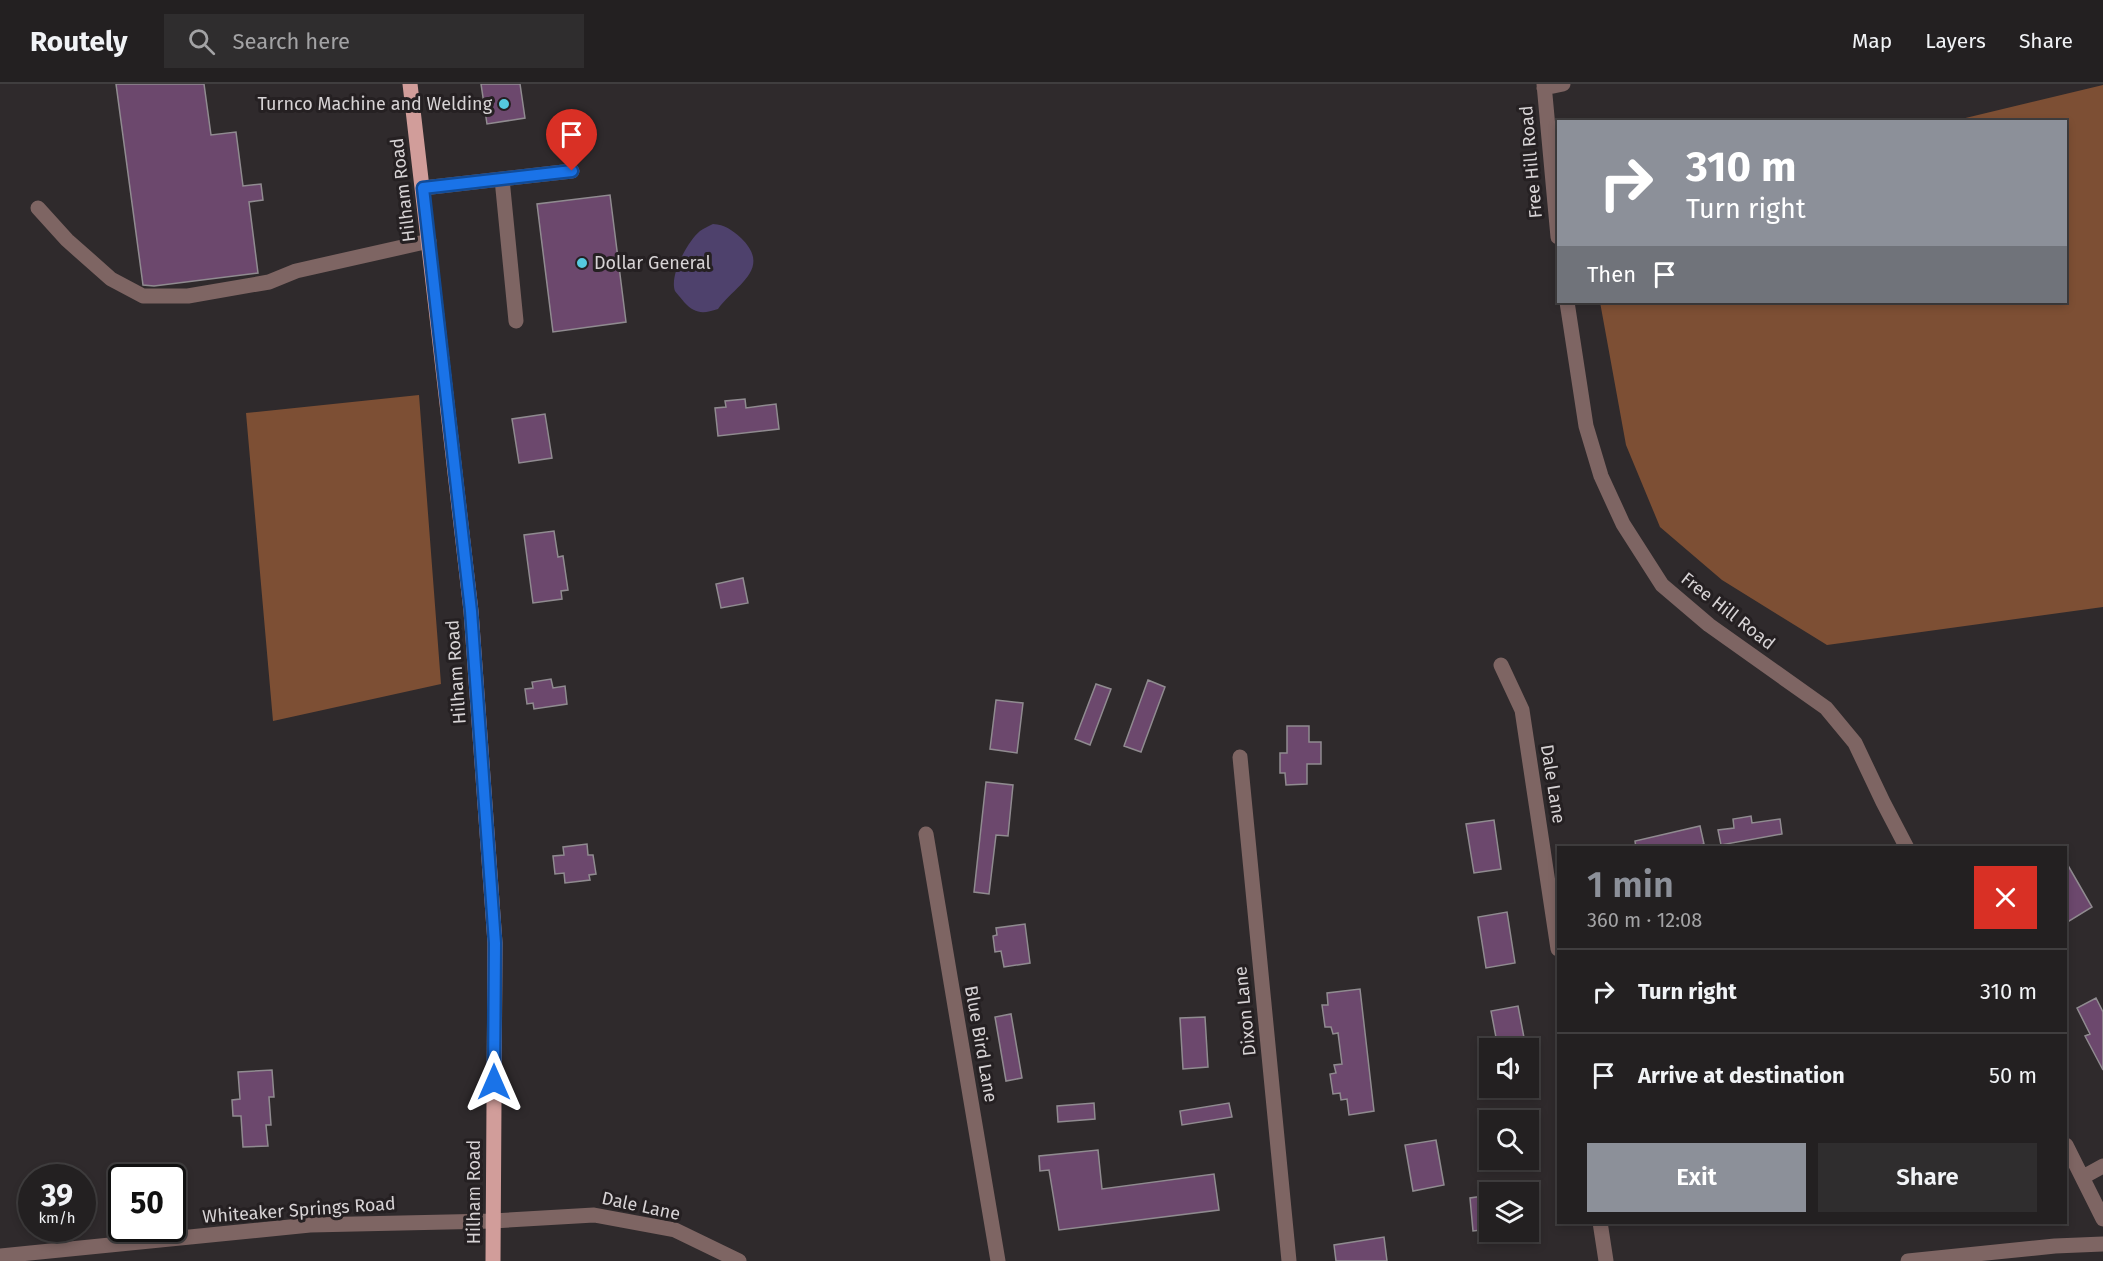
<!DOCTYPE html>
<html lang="en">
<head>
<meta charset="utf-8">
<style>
	body { margin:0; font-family:"Fira Sans",sans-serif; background:#2f2d2e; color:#f1f3f6; height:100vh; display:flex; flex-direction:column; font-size:22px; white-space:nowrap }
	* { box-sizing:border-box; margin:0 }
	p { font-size:20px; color:#a3a3a5 }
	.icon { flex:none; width:33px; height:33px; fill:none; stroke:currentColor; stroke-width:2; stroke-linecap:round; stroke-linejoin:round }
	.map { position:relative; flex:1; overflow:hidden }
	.panel { position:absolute; left:1557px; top:762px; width:510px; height:378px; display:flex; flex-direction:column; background:#232021; border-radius:0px; box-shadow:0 3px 9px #0003,0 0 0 2px #403e3f }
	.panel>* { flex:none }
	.hud { position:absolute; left:1557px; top:36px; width:510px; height:183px; border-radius:0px; box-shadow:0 3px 9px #0003,0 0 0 2px #403e3f; background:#8c9099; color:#fff; overflow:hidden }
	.fabs { position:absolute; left:1479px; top:954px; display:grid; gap:12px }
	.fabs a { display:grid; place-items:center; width:60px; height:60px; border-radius:0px; background:#232021; box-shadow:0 3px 9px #0003,0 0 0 2px #403e3f; font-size:30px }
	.speed { position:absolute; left:18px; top:1080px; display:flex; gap:12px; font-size:30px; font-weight:700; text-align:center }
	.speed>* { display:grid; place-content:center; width:78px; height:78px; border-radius:50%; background:#232021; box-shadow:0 3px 9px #0003,0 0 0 2px #403e3f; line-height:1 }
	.speed small { font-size:15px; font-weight:400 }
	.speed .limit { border:3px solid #111; border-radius:9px; background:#fff; color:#111 }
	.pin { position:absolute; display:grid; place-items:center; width:51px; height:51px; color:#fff; margin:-62px -26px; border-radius:50% 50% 50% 0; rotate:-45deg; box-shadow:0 0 6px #0007 }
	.pin .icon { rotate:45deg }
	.me { position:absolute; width:66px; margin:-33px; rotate:0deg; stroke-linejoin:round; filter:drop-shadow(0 0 4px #0008) }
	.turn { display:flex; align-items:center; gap:21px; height:126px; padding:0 30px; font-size:27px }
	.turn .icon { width:78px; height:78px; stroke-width:2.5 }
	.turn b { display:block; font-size:42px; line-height:51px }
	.then { display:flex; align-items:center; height:57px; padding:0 30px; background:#0003; gap:12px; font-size:22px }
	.round { display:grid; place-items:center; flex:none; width:63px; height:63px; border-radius:0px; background:#2f2d2e }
	.summary { display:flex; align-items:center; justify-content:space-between; height:102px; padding:0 30px }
	h1 { font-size:36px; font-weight:600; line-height:45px; color:#8c9099 }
	.cta { display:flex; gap:12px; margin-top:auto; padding:12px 30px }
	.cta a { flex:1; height:69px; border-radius:0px; background:#8c9099; color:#fff; font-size:24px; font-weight:600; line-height:69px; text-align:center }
	.cta a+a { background:#2f2d2e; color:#f1f3f6 }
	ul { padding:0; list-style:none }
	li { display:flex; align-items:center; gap:18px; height:84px; padding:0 30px; border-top:2px solid #403e3f }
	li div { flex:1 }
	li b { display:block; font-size:22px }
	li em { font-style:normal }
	header { display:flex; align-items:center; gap:36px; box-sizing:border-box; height:84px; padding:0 30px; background:#232021; border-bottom:2px solid #403e3f }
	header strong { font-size:28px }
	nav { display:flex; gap:33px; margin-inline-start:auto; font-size:21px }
	.search { width:420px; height:54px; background:#2f2d2e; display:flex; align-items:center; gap:15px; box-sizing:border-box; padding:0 21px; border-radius:0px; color:#a3a3a5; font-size:22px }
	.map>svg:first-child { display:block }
	.forest { fill:#7d4f34 }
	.water { fill:#4e416c }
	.building { fill:#6c486d; stroke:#908b90; stroke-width:1.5 }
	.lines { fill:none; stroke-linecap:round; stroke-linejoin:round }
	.minor { stroke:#7e6563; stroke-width:15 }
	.major { stroke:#d19d9a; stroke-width:15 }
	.route-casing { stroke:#114b97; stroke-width:15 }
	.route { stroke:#1a73e8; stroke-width:10 }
	.poi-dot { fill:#55cadf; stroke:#252022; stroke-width:2 }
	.labels { text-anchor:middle; stroke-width:6; stroke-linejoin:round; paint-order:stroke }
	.poi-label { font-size:18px; fill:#d7d3d5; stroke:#252022; text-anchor:end }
	.street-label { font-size:18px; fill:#d7d3d5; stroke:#252022 }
</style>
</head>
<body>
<header>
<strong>Routely</strong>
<div class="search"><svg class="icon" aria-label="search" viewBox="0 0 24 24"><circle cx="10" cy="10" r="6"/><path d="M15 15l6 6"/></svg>Search here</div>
<nav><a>Map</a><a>Layers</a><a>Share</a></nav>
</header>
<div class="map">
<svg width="2103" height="1177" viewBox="0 0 2103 1177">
	<rect width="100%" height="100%" fill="#2f2a2c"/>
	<path class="forest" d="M2103,1V523L1827,561L1722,496L1660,443L1626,361L1600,218H2066V38L1953,37Z
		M419,311L441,600L273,637L246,329Z"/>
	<path class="water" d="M713,140C725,141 731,145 741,154C773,185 735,201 718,225C703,230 695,230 684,218C682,215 677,210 675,207C669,191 688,157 700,147C704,144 709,142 713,140Z"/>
	<path class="building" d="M116,0H204L211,51L236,48L243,102L261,100L263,116L249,118L258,189L154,202L143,201Z
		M481,0H520L525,34L487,40Z
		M610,111L626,238L553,248L537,120Z
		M745,315L746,324L776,320L779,345L718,352L715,324L726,323L725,317Z
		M545,330L552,374L519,379L512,335Z
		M554,447L558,473L563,472L568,506L561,507L562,515L533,519L524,451Z
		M743,494L748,519L721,524L716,500Z
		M551,595L553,604L565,602L567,620L534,625L533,619L527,620L525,605L533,604L532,598Z
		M1148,596L1165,603L1141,668L1124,662Z
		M1096,600L1111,605L1090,661L1075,655Z
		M996,616L1023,619L1017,669L990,665Z
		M1287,642H1309V658H1321V680H1307V700L1286,701L1285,689H1280V669H1287Z
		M986,698L1013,701L1008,752L996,751L989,810L974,808Z
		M1751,732L1752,739L1780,735L1782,750L1721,761L1718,746L1734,744L1733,735Z
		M1494,736L1501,785L1474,789L1466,740Z
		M1700,742L1704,760L1690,764H1636L1635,757Z
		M587,760L588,771H593L596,790L589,791L590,796L565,799L564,789L555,790L553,772L564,771L563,763Z
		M2066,778L2092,823L2066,839Z
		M1507,828L1515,879L1486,884L1478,833Z
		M1025,840L1030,879L1004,883L1001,867L995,868L993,852L997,851L996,844Z
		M1360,905L1374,1027L1349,1031L1347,1015L1341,1016L1340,1009L1333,1010L1330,990L1336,989L1334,981L1342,980L1338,949L1333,950L1331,943H1325L1322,921H1328L1327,909Z
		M2096,914L2103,928V986L2085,952L2090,950L2077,924Z
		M1518,922L1526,964H1498L1491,927Z
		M1011,930L1022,994L1006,997L995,933Z
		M1205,933L1208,983L1183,985L1180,934Z
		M272,986L274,1013H269L271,1041H266L268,1062L243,1063L241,1032H233L232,1016L240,1015L238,988Z
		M1094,1019L1095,1035L1058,1038L1057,1022Z
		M1229,1019L1232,1033L1182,1041L1180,1027Z
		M1436,1056L1444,1101L1413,1107L1405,1061Z
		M1098,1066L1102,1105L1214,1090L1219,1126L1059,1146L1049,1086L1040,1087L1039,1072Z
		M1490,1111V1145L1473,1147L1470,1114Z
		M1384,1153L1387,1177H1336L1334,1161Z"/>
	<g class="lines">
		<path class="minor" d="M1544,0L1558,153
			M1544,4L1563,0
			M502,95L516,237
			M423,104L572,87
			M38,124L67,156L111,195L143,212H188L269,198L296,187L429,157
			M1567,218L1586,342L1601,392L1623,440L1662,501L1709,541L1826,624L1855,659L1883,718L1907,764
			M1501,581L1522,626L1558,865
			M1240,673L1289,1177
			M926,750L998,1177
			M2066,1061L2103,1135
			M2083,1093L2103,1082
			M1600,1138L1606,1177
			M0,1172L310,1141L493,1137L594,1131L675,1146L739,1177
			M1908,1177L2055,1162L2103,1160"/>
		<path class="major" d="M410,0L471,527L495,859L493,1177"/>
	</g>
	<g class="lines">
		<defs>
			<path id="route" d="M494,998L495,859L471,527L423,104L572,87"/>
		</defs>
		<use href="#route" class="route-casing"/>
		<use href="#route" class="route"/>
	</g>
	<g class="poi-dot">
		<circle cx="504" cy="20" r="6"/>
		<circle cx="582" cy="179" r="6"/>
	</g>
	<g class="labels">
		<g class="poi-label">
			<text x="492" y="26">Turnco Machine and Welding</text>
			<text x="594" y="185" text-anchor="start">Dollar General</text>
		</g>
		<g class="street-label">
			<text transform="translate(1531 78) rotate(-95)" y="6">Free Hill Road</text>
			<text transform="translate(403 106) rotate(-97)" y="6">Hilham Road</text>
			<text transform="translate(1728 527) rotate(38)" y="6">Free Hill Road</text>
			<text transform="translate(456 588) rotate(-94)" y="6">Hilham Road</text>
			<text transform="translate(1553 700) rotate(81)" y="6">Dale Lane</text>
			<text transform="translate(1245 927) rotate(-96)" y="6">Dixon Lane</text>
			<text transform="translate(981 960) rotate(80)" y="6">Blue Bird Lane</text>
			<text transform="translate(474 1108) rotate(-90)" y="6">Hilham Road</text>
			<text transform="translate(641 1122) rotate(12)" y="6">Dale Lane</text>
			<text transform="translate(299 1126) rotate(-4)" y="6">Whiteaker Springs Road</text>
		</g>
	</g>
</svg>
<div class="fabs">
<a><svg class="icon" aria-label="sound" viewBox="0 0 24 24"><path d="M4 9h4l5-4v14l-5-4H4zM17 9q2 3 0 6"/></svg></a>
<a><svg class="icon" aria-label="search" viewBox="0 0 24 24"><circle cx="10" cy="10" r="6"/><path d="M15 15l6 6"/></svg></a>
<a><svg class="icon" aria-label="layers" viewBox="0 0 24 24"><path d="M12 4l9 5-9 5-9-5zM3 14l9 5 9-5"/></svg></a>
</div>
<div class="speed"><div>39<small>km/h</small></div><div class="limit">50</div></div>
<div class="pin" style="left:572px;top:87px;background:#d93025"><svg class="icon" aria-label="arrive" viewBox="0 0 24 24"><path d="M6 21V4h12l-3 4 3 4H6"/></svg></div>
<svg class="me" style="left:494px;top:998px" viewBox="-20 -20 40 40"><path d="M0-17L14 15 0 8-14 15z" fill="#1a73e8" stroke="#fff" stroke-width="4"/></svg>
<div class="hud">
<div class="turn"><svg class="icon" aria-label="right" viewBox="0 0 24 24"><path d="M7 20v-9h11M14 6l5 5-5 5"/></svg><div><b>310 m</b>Turn right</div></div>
<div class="then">Then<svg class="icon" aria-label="arrive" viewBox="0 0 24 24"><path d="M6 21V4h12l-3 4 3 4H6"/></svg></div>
</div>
<section class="panel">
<div class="summary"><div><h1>1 min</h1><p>360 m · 12:08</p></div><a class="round" style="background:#d93025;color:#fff"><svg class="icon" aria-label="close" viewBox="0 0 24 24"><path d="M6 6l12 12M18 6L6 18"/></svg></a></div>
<ul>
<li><svg class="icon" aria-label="right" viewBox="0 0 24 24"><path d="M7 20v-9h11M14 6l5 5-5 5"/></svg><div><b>Turn right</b></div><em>310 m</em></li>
<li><svg class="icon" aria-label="arrive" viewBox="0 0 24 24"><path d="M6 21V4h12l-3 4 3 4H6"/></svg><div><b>Arrive at destination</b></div><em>50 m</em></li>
</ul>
<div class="cta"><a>Exit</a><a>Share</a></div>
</section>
</div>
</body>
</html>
